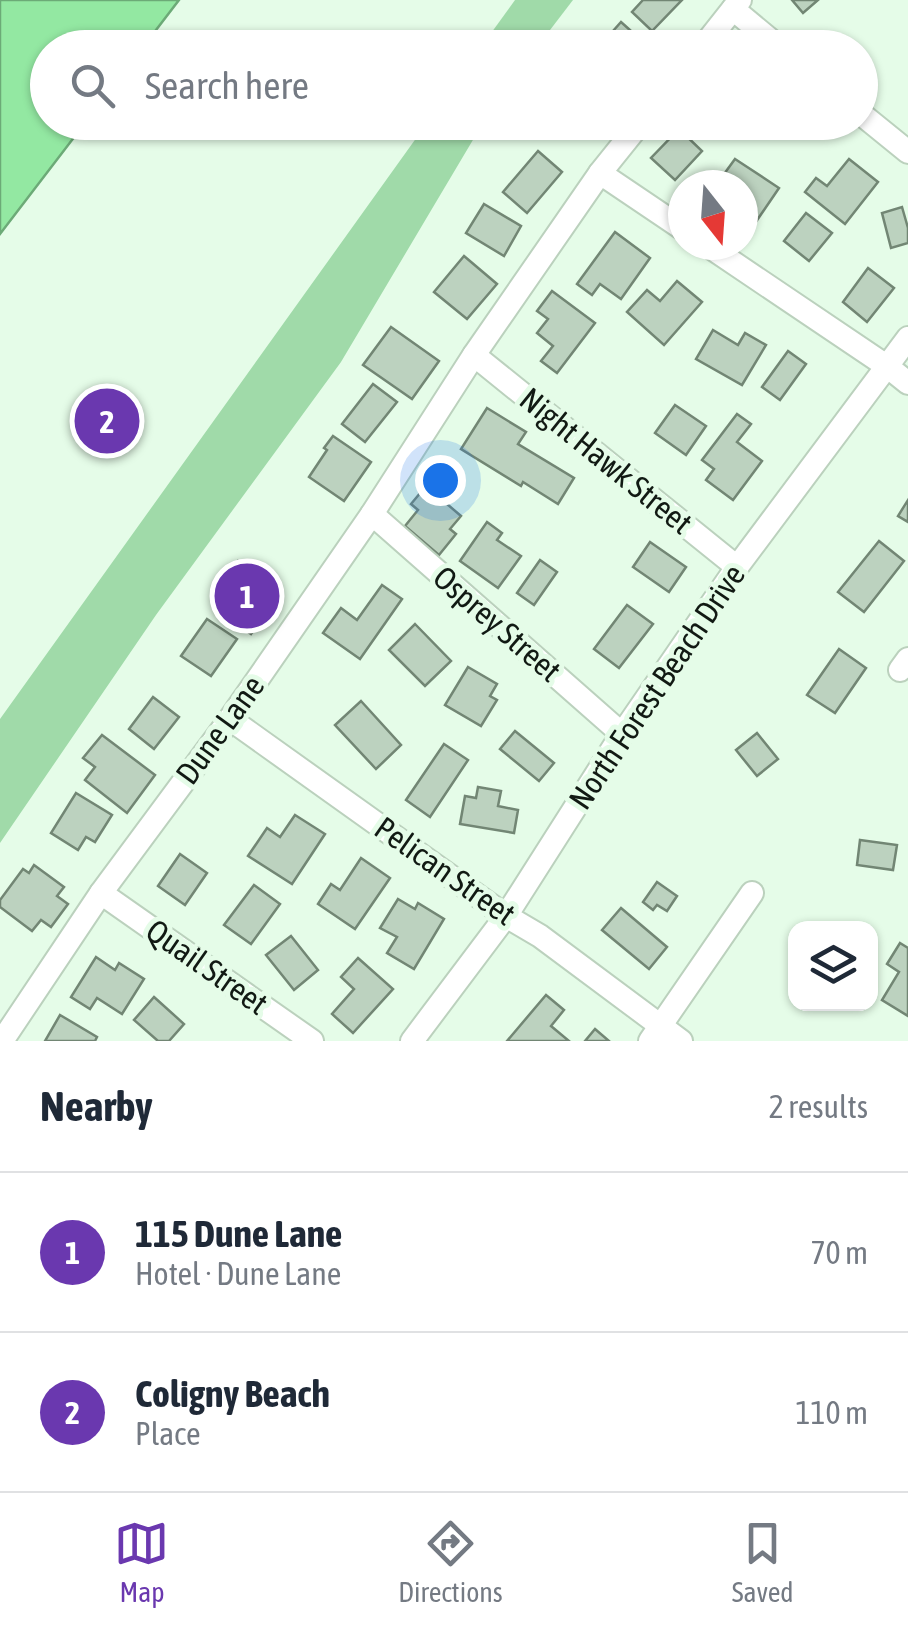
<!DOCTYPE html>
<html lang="en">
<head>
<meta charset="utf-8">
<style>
	:root { --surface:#fff; --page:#f6f6f7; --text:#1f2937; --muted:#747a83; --line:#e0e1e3; --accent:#6a38af }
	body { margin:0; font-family:"Asap Condensed",sans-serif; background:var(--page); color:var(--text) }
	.controls { position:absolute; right:30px; bottom:30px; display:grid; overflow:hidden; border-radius:20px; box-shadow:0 2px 8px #0004 }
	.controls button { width:90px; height:90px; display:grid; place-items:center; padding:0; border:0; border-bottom:2px solid var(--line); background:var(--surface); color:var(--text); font:50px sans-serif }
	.compass { position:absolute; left:668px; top:170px; width:90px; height:90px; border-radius:50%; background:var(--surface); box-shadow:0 2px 8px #0004; rotate:163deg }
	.you { position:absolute; left:440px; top:480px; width:35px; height:35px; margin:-25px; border:8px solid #fff; border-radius:50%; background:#1a73e8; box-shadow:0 0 0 15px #1a73e833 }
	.badge { display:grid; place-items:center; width:65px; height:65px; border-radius:50%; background:var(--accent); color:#fff; font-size:32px; font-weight:700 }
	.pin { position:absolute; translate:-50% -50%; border:5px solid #fff; box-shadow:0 2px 10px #0006 }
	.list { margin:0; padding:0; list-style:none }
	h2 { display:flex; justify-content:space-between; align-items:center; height:130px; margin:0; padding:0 40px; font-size:42px }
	h2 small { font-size:32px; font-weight:400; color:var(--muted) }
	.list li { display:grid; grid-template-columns:65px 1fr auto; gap:30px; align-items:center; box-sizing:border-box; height:160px; padding:0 40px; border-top:2px solid var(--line) }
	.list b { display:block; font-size:38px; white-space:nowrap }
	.list p { margin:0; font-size:32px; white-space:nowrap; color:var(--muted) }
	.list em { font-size:32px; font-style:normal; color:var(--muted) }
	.icon { flex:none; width:55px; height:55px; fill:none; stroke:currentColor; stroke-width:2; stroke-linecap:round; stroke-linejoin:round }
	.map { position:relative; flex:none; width:908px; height:1041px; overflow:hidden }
	.search { position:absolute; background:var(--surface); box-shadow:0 2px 8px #0004; left:30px; right:30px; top:30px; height:110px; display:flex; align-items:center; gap:25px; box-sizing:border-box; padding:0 35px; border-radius:55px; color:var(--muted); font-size:38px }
	.sheet { height:450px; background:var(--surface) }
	nav { display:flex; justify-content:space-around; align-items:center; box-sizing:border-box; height:140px; border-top:2px solid var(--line); background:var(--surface); font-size:28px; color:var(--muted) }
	nav a { display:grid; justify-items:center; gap:5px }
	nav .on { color:var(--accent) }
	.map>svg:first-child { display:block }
	.green { fill:#a0daa9 }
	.water { fill:#93e8a2; stroke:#6caa77; stroke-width:2.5 }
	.building { fill:#bcd2bf; stroke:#728674; stroke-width:2.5 }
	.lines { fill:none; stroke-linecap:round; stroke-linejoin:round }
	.street-casing { stroke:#bbd1bd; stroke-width:26 }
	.street { stroke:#fff; stroke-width:22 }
	.labels { text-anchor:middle; stroke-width:10; stroke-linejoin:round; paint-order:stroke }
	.street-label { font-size:32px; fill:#111913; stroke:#e5fce8 }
</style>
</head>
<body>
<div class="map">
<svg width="908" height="1041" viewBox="0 0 908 1041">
	<rect width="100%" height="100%" fill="#e5fce8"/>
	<g class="green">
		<polygon points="515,0 573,0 537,47 481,47"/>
		<polygon points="427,123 483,123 341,362 156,615 0,843 0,719"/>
	</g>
	<polygon class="water" points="0,0 179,0 143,47 48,48 48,122 85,123 0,234"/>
	<g class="building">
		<polygon points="643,0 682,0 652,31 632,12"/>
		<polygon points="792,0 818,0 803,13"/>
		<polygon points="621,22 650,48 598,48"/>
		<polygon points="563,122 593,122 579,137"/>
		<polygon points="679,129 702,151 675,180 651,158"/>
		<polygon points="538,151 562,172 527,213 503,192"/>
		<polygon points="735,159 779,188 749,232 743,228 743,185 725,185 719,181"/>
		<polygon points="849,159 878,182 845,224 805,192 816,178 827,186"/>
		<polygon points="484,204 521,226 504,256 466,233"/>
		<polygon points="902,207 908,228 908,243 891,248 882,213"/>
		<polygon points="806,213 832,233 809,261 784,241"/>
		<polygon points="615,232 650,258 621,299 600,284 592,295 577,284"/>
		<polygon points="464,256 497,284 467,319 434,292"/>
		<polygon points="868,268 894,288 867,322 843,302"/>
		<polygon points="677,281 702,302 664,345 627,312 647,290 660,301"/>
		<polygon points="552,291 595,323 557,373 541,361 553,346 537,333 548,319 537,311"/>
		<polygon points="391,327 439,361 412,399 363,365"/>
		<polygon points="713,330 738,345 745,333 766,345 742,385 696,359"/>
		<polygon points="788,351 806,364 780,400 762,387"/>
		<polygon points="373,384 397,402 365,442 342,424"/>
		<polygon points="675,405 706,426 686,455 655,433"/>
		<polygon points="487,408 526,432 518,444 574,478 558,504 523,482 521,486 461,449"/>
		<polygon points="737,414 751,424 737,442 762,461 733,500 706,480 714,469 702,460"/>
		<polygon points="333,436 371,462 344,501 309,477 327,450 324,448"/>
		<polygon points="426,486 461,516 450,529 456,534 439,555 405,526 418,510 411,504"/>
		<polygon points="908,500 908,522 898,516"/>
		<polygon points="487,522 502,533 497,540 521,556 498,588 460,561"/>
		<polygon points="879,541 904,561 864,612 838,592"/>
		<polygon points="650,542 686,567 669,592 633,567"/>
		<polygon points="540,560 557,572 534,605 517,593"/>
		<polygon points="238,561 268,581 262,590 275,599 251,634 216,610 230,590 222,585"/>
		<polygon points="382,585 402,599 360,659 323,633 341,608 357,620"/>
		<polygon points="627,605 653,624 619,668 594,649"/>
		<polygon points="207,619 237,639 211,676 181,656"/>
		<polygon points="415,624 451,661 425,686 389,650"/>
		<polygon points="839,649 866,668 835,713 807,695"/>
		<polygon points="468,667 497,684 490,696 497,700 481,726 445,705"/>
		<polygon points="153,697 179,717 154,749 129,729"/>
		<polygon points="361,701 401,745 376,769 335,725"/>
		<polygon points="515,731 554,763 539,781 500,749"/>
		<polygon points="757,733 778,759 757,776 736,750"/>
		<polygon points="102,735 155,775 127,813 85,780 95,767 83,758"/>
		<polygon points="444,744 468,760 430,817 406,800"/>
		<polygon points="478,787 501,791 498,806 518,810 514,833 460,824 465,796 476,798"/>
		<polygon points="76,793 112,815 95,842 86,837 78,850 51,833"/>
		<polygon points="295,815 325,834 292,884 248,856 267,828 280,837"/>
		<polygon points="860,840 897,845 893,870 857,865"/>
		<polygon points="180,854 207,873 185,905 158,886"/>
		<polygon points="361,858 390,878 355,929 318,904 331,884 340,890"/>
		<polygon points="34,865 64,887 57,896 68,904 51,927 41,920 32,931 0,907 0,900 23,869 29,873"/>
		<polygon points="657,882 677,896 667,911 657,905 653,910 643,902"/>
		<polygon points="254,885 280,904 251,944 224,925"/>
		<polygon points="398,899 415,909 418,903 444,919 414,969 387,953 397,937 380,928"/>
		<polygon points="621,908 667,947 649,969 602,930"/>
		<polygon points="291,936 318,970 294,990 266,955"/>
		<polygon points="900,943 908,948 908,1016 882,1000 899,972 887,964"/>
		<polygon points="96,957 115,970 119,963 144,979 122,1014 97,998 90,1009 71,997"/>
		<polygon points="358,958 393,989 353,1033 332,1014 354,989 341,977"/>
		<polygon points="546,995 564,1010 551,1026 569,1041 507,1041"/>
		<polygon points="154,997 184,1024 169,1041 158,1041 134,1020"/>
		<polygon points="60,1015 97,1037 95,1041 45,1041"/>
		<polygon points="595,1029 609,1041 585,1041"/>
	</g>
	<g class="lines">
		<g class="street-casing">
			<g id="street">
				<polyline points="733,9 780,48"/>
				<polyline points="702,48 740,0"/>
				<polyline points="860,113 908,152"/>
				<polyline points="600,173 683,229"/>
				<polyline points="707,245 888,367 908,383"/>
				<polyline points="474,355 737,567"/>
				<polyline points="372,514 622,734"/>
				<polyline points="900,670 908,659"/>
				<polyline points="230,719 506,916 540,936 681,1041"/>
				<polyline points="101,893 312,1041"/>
				<polyline points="2,1041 101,893 230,719 372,514 474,355 600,173 641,122"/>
				<polyline points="412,1041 506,916 622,734 737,567 908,338"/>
				<polyline points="650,1041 752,893"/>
			</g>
		</g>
		<use href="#street" class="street"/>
	</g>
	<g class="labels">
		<g class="street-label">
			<text transform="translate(606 461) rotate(39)" y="11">Night Hawk Street</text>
			<text transform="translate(497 624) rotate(41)" y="11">Osprey Street</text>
			<text transform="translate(657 687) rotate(-56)" y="11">North Forest Beach Drive</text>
			<text transform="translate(220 730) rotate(-54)" y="11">Dune Lane</text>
			<text transform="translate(445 871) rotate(35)" y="11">Pelican Street</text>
			<text transform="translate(207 967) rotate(35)" y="11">Quail Street</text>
		</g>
	</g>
</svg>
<div class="controls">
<button><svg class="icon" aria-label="layers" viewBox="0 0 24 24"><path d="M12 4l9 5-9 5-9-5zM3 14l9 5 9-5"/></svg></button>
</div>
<svg class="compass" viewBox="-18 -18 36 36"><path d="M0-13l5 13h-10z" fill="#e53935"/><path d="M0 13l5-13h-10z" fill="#747a83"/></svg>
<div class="you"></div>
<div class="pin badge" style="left:247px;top:596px">1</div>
<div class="pin badge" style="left:107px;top:421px">2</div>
<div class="search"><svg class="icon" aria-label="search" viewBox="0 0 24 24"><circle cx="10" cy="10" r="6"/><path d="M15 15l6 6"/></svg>Search here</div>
</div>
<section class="sheet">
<h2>Nearby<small>2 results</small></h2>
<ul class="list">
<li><span class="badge">1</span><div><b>115 Dune Lane</b><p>Hotel · Dune Lane</p></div><em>70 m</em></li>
<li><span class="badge">2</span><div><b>Coligny Beach</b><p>Place</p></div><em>110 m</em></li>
</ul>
</section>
<nav>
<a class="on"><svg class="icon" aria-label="map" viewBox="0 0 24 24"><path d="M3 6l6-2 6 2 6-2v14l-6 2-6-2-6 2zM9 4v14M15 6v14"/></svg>Map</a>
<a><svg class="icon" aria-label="directions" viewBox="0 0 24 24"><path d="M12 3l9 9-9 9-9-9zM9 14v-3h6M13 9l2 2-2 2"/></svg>Directions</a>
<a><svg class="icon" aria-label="saved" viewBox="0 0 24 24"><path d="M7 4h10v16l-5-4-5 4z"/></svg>Saved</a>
</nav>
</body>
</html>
